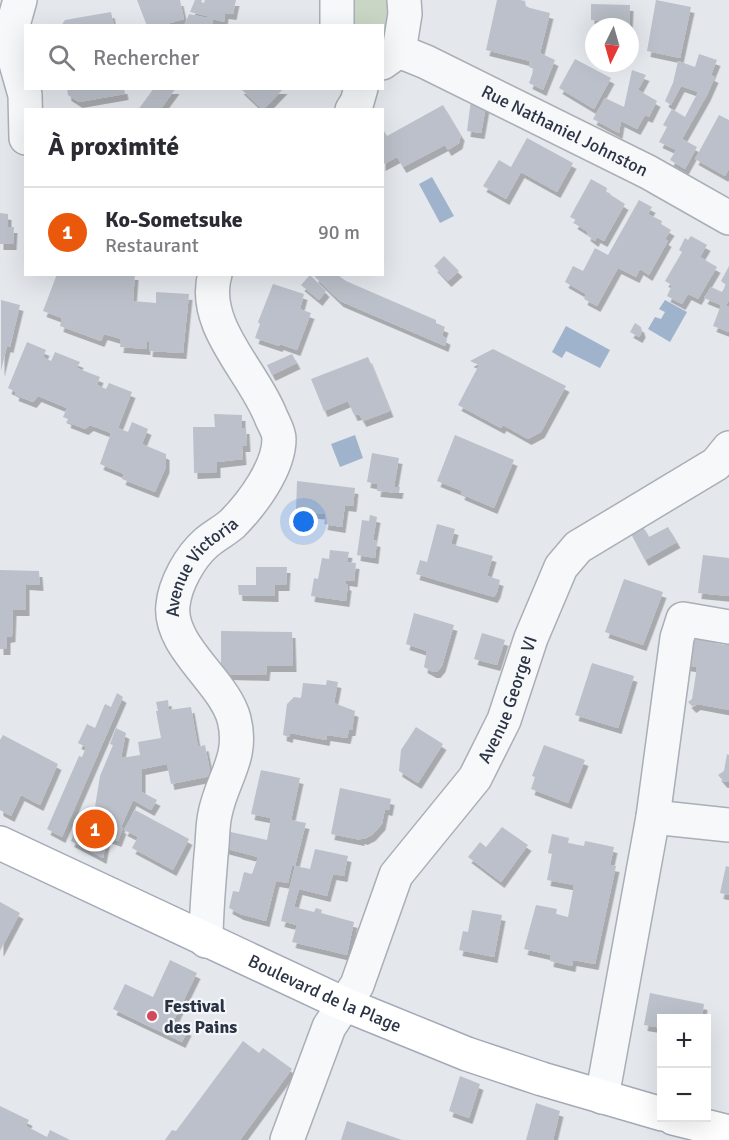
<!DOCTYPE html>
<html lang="fr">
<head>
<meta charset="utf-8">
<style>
	:root { --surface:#fff; --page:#f2f2f3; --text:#2b2b33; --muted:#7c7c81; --line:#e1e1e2; --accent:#ea580c }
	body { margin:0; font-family:Signika,sans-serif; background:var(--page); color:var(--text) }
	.controls { position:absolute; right:18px; bottom:18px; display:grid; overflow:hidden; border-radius:0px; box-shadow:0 6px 24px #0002 }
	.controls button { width:54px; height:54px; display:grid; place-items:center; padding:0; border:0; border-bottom:2px solid var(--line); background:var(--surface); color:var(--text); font:30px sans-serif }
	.compass { position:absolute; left:585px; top:18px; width:54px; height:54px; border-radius:50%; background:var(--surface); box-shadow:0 6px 24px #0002; rotate:185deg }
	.you { position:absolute; left:304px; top:522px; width:21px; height:21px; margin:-15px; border:4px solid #fff; border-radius:50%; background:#1a73e8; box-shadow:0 0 0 9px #1a73e833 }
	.badge { display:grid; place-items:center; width:39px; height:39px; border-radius:50%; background:var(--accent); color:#fff; font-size:20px; font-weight:700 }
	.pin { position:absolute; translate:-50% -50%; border:3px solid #fff; box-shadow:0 2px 6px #0006 }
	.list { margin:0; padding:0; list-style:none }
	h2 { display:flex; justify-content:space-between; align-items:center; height:78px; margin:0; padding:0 24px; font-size:26px }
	h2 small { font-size:20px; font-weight:400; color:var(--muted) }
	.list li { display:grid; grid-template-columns:39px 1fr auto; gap:18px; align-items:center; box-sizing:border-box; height:90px; padding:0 24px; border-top:2px solid var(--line) }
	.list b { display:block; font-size:22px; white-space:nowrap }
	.list p { margin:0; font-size:20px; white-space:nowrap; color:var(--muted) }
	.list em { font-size:20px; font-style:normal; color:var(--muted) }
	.icon { flex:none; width:33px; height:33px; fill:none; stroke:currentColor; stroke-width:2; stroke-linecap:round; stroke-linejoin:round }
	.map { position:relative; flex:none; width:729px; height:1140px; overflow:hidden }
	.search { position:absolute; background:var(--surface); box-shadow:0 6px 24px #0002; left:24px; top:24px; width:360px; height:66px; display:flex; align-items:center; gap:15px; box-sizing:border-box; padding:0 21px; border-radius:0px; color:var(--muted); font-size:22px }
	.panel { position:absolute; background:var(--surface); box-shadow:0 6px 24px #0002; left:24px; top:108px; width:360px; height:168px; border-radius:0px }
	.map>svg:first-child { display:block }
	.green { fill:#c9d6c5 }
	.water { fill:#9fb4cc }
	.building { fill:#bbc0ca; filter:url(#shadow) }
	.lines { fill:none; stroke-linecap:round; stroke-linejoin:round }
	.minor-casing { stroke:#a9aeb7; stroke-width:36 }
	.major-casing { stroke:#a3abb8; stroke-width:36 }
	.minor { stroke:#f7f8fa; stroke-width:33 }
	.major { stroke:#fff; stroke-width:33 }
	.poi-dot { fill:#d1495b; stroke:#f4f6f9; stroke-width:2 }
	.labels { text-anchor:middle; stroke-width:4.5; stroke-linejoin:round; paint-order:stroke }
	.street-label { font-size:18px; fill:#2b3445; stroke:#f4f6f9 }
	.poi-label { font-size:18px; font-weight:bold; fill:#2b3445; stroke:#f4f6f9; text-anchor:start }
</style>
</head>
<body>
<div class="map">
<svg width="729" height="1140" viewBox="0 0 729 1140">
	<defs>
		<filter id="shadow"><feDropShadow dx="3.5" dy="6" stdDeviation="0" flood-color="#0004"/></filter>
	</defs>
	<rect width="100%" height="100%" fill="#e4e7ec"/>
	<polygon class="green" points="350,0 389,0 389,24 384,34 383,34 382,26 356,25 350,16"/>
	<g class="water">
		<polygon points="432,177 454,216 440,223 419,184"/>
		<polygon points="665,300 687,312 670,342 648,329 655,317 661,319 665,312 659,309"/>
		<polygon points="566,326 610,350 600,368 566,351 562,358 552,352"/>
		<polygon points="355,435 363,458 340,467 331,444"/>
	</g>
	<g class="building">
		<polygon points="137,0 180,0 184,19 159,26 147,26"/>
		<polygon points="195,0 202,0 201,2 204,3 205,0 236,0 233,14 225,13 224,22 213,19 212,26 184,26 189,14 207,18 207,16 190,12"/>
		<polygon points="497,0 520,0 525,1 526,7 550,13 540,53 555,60 543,90 529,83 534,69 529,67 530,61 486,50"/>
		<polygon points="656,0 691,7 680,58 647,51"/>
		<polygon points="591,4 630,5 629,27 605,27 606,21 591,20"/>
		<polygon points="111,12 114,26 61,26 65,20"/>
		<polygon points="699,54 717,60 711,75 715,77 707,95 682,139 697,147 685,169 670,160 676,150 659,142 667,127 663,125 672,109 685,117 698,92 681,86 671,105 665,101 673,83 678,61 695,67"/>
		<polygon points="575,59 611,78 594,109 559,88"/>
		<polygon points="632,70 646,75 638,90 657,101 649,117 645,115 637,129 621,121 619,133 593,119 605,98 624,107"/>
		<polygon points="67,88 124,88 125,94 79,102 68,95"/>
		<polygon points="154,88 176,88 160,110 138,110"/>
		<polygon points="240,88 284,88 263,110"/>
		<polygon points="471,100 486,106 481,133 467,131"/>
		<polygon points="443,105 461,135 459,143 448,150 445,145 403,167 397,157 382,165 382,128 387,136"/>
		<polygon points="719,115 729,120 729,169 725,176 695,159"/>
		<polygon points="527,138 573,163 557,192 521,172 506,199 483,186 499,160 511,167"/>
		<polygon points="591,179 607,188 606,192 625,204 604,241 597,237 595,241 587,235 588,232 574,223 576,220 570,217"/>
		<polygon points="639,200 652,207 648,214 662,221 661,224 671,230 665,239 668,241 649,275 640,269 636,277 618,268 597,306 584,299 586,294 565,282 573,266 583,271 595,248 608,255"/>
		<polygon points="0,213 8,214 8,227 14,227 13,244 0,244"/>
		<polygon points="691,236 707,245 700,257 717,267 698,299 688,294 682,304 667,296 672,285 665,281 682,252 679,250 685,238 688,240"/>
		<polygon points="444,256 459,271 448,281 434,266"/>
		<polygon points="729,266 729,300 726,306 729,307 729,332 713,326 721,305 704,298 711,287 722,292 726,285 721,281"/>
		<polygon points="57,274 135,274 133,301 156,303 156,292 189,294 183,353 149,351 150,342 147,341 147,349 120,347 121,339 104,334 101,341 60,326 62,318 43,311"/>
		<polygon points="316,274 341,274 339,276 346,281 436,320 436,323 445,327 442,336 447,339 445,346 340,301 315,277"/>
		<polygon points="310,275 326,291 319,300 301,285"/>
		<polygon points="273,284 304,294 300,309 311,313 297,350 280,344 279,346 255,338 260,324 258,322"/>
		<polygon points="1,300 20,305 10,347 7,346 1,371"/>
		<polygon points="635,323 641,327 642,332 639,337 630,332"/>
		<polygon points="27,342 46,350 43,357 51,361 55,352 80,362 77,368 100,377 97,385 106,389 109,383 132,392 118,428 128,432 132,422 148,429 142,444 166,454 166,467 155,492 122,479 124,474 100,464 111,433 90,425 85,429 67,422 68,419 63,417 67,408 38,396 33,402 15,395 16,392 8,388"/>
		<polygon points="493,349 566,386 541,432 528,439 503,425 501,428 458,405 479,365 470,361"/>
		<polygon points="292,354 297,363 272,375 267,365"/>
		<polygon points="368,357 390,411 363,421 359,414 354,415 348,401 324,411 311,379"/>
		<polygon points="214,414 242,415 242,428 246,428 247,446 242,446 243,459 217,462 217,472 194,473 193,427 215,427"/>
		<polygon points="455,435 514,460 494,508 461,494 462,491 437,481"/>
		<polygon points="372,453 399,458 394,487 400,487 399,493 377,491 378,484 367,482"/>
		<polygon points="297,481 355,488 353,506 345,505 342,527 324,524 326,514 296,511"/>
		<polygon points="370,515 377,517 373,540 377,541 375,558 357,555 362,520 369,521"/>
		<polygon points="437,524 455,529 451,544 493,556 487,576 500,580 497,592 494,597 416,574 420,560 427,562"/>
		<polygon points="642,525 649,537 668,527 677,542 645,560 630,532"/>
		<polygon points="330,550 349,552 347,562 356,563 354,581 346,580 346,584 348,585 346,601 311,596 314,578 318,579 322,558 329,559"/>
		<polygon points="703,555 729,558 729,596 698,593"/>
		<polygon points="256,567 287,567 286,585 275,585 275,596 239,595 238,585 256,585"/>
		<polygon points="0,570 39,571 40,585 26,584 26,610 13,610 12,636 7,637 7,649 0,649"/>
		<polygon points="624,579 663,592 643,645 605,632"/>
		<polygon points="414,613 454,625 442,666 437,672 433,672 424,667 427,651 406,644"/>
		<polygon points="221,631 292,632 293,666 267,666 266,675 227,674 221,667"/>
		<polygon points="692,632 712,636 711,642 725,645 726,638 729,639 729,710 697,704 693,707 688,702 692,699 697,667 686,665"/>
		<polygon points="482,633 505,640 497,665 474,659"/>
		<polygon points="592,663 634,676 618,728 575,715"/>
		<polygon points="327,680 338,682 334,703 355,711 352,730 349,730 347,738 327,735 326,740 290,733 289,737 283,735 287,704 294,697 301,698 303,683 326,685"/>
		<polygon points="117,693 123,697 62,837 47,829 79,756 82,757 86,747 78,743 87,724 95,728 105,704 111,707"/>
		<polygon points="168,700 169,710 191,707 198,747 205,745 211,776 171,784 167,764 142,769 142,792 157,800 151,810 133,800 121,827 123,828 118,841 107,837 103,858 71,841 84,809 94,813 100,776 113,745 110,744 116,728 126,733 121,758 140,755 138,742 161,738 156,711 158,711 156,702"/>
		<polygon points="416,727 443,744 418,783 399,771 401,750"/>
		<polygon points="3,735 58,764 40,805 21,795 11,816 0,810 0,740"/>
		<polygon points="544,745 585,760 568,803 531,789 535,777 532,776"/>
		<polygon points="727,754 729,755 729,781 724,782 718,775 724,771"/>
		<polygon points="261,770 300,778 291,820 306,823 295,866 292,866 288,883 276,881 266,921 240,914 229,908 233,891 239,892 244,872 252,874 258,857 224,848 226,831 267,840 271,818 251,814"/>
		<polygon points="340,788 391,799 389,810 385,809 382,824 372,835 364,839 361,838 361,840 331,834"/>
		<polygon points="135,810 189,839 173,870 132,848 138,837 124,830"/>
		<polygon points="502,827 528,845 501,882 468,857 480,842 486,847"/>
		<polygon points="552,834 569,838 568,843 584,846 585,841 614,847 610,865 616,866 595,964 573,960 572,966 550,961 551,955 524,949 536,905 557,909 556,914 568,917 574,885 547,880 552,854 548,853"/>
		<polygon points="315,849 348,856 344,876 333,874 327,896 299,889 294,907 314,912 316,908 322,910 321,913 354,922 347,955 292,942 297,925 281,921 295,866 310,869"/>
		<polygon points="726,866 729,867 729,895 720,893"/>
		<polygon points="0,902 20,913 0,951"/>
		<polygon points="472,910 502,915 494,957 459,950 463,931 468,932"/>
		<polygon points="170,960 197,973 173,1022 188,1030 182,1042 113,1009 125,984 153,997"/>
		<polygon points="650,993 704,1004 702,1018 662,1018 662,1028 644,1025"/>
		<polygon points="243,1041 259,1053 263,1048 292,1069 240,1140 165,1140 172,1130 176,1131"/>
		<polygon points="460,1076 480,1084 469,1118 449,1111"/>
		<polygon points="536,1103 560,1111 553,1140 526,1140"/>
		<polygon points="0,1106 29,1120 26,1126 47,1137 50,1130 70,1140 0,1140"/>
		<polygon points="347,1121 402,1140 341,1140"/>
	</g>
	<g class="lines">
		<g class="minor-casing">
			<g id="minor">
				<polyline points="20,0 9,39 25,95 26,138"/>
				<polyline points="337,26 337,0"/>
				<path id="s1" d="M399 51 426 62 648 172 729 218"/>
				<polyline points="382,63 399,51 405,14 404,0"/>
				<polyline points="352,110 357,102 361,88"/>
				<polyline points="653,817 729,825"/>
				<path id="s2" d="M206 941C206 912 209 883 211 855 213 841 212 827 215 814 222 778 244 758 234 719 224 681 168 646 173 605 175 584 190 557 206 543 214 536 224 531 232 524 252 504 279 468 279 439 279 432 274 424 271 417 254 372 200 325 215 274"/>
				<polyline points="602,1097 653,817 677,638 683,619 729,627"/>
				<path id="s3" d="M287 1140 329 1027 357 985 396 875 475 778 504 720 531 638 561 567 578 547 716 464 729 448"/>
			</g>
		</g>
		<g class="major-casing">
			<g id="major">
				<path id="s4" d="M0 843 344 1004 467 1054 542 1079 662 1114"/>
				<polyline points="673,1118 729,1132"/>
			</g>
		</g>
		<use href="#minor" class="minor"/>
		<use href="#major" class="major"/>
	</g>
	<circle class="poi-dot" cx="152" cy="1016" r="6"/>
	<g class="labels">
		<g class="street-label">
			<text dy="6" stroke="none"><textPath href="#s1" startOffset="184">Rue Nathaniel Johnston</textPath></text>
			<text dy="6" stroke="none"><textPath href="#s2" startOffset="406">Avenue Victoria</textPath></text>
			<text dy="6" stroke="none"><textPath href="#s3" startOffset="498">Avenue George VI</textPath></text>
			<text dy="6" stroke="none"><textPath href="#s4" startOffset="358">Boulevard de la Plage</textPath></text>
		</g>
		<g class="poi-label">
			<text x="164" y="1012">Festival<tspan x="164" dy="21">des Pains</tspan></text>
		</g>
	</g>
</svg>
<div class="controls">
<button>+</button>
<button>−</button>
</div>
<svg class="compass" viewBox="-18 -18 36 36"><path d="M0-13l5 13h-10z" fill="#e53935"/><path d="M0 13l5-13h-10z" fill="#7c7c81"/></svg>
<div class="you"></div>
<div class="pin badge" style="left:95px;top:829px">1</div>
<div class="search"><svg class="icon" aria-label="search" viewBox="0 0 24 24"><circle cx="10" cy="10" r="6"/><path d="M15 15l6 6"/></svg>Rechercher</div>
<section class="panel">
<h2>À proximité<small></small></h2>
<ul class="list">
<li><span class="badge">1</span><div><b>Ko-Sometsuke</b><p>Restaurant</p></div><em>90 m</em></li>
</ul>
</section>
</div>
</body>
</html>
